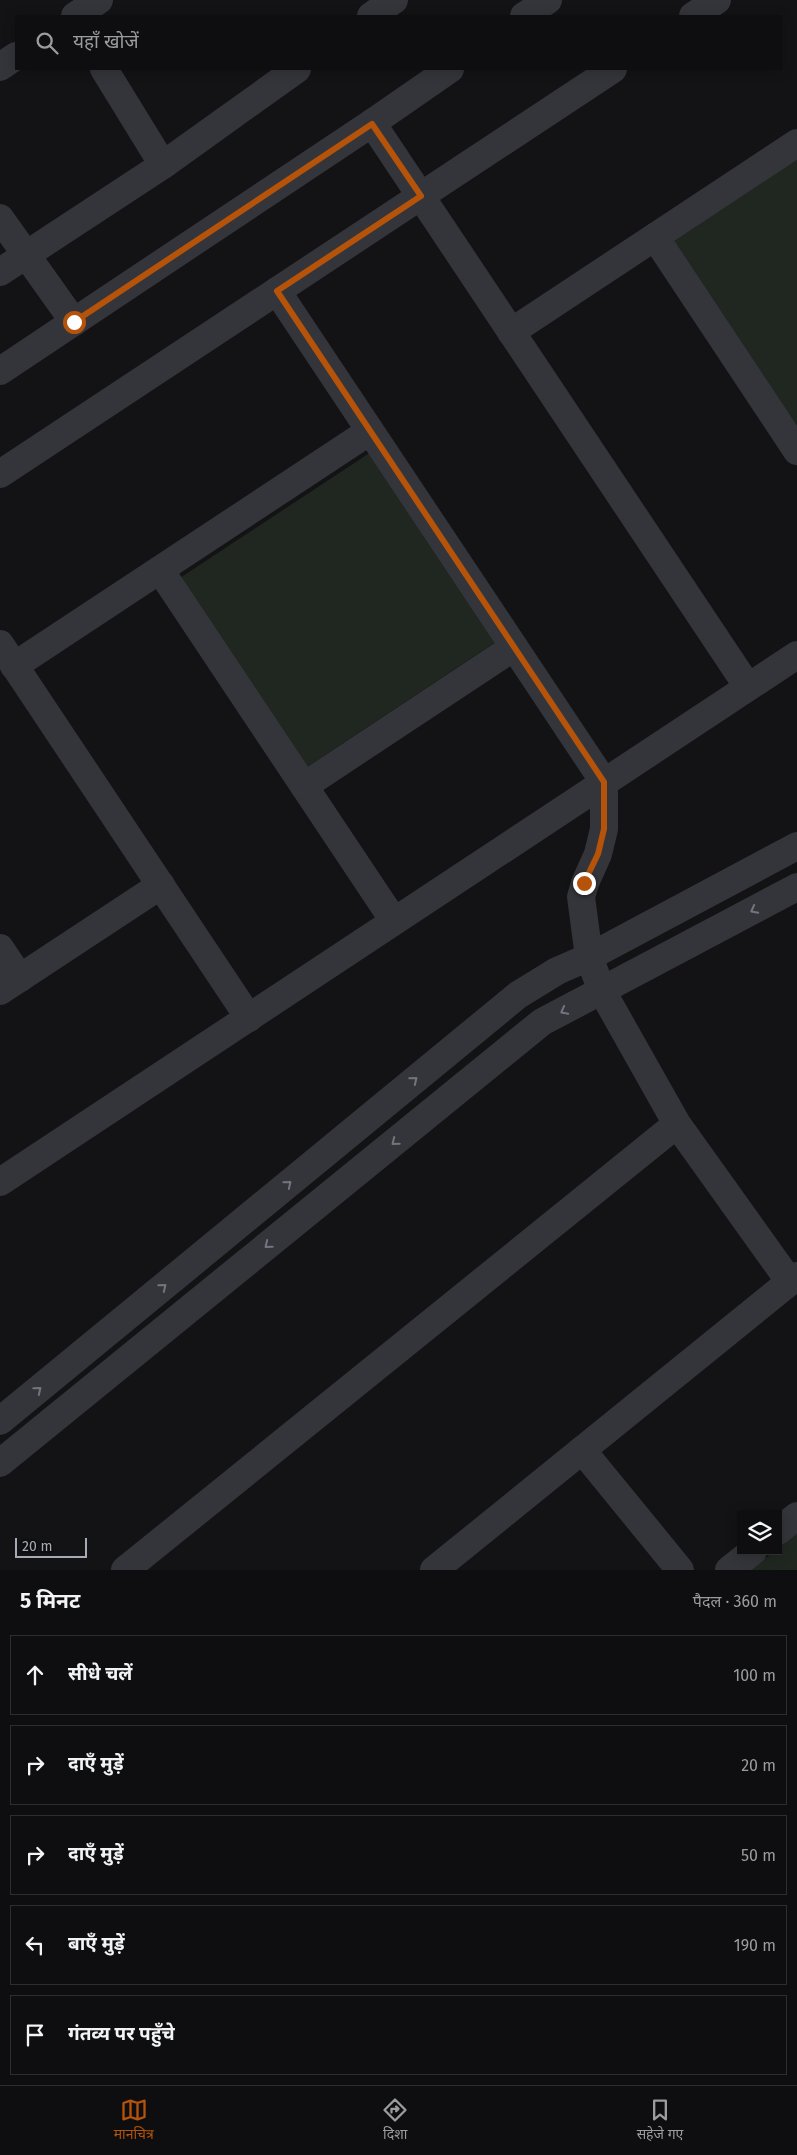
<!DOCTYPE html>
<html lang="hi">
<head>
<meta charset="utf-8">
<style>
	:root { --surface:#0e0e10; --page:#171719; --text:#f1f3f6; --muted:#9b9c9f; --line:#2e2e30; --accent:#b45309 }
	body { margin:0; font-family:"Fira Sans","Noto Sans Devanagari",sans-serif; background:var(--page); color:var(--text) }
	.controls { position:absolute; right:15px; bottom:15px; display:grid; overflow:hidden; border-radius:0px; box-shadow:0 2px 12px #0003 }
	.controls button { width:45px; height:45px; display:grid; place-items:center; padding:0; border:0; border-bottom:1px solid var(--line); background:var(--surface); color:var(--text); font:25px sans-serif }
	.scale { position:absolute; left:15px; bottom:12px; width:72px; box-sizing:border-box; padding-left:5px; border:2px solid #a5aab5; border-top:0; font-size:14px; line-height:18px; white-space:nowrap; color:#a5aab5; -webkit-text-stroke:4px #0e0e10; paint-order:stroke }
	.stop { position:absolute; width:15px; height:15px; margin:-11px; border:4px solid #b45309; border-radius:50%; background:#fff }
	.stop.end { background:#b45309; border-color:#fff; box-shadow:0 1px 5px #0008 }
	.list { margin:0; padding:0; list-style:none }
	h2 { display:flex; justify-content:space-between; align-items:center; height:65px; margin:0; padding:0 20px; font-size:21px }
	h2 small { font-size:16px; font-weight:400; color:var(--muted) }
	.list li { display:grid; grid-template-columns:32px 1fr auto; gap:15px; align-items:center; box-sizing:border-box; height:80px; margin:0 10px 10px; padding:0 10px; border:1px solid var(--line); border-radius:0px }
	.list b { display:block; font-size:19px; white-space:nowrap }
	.list em { font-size:16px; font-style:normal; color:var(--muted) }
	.icon { flex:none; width:28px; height:28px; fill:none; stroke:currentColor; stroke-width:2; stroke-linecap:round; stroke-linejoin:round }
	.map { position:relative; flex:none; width:797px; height:1570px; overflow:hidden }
	.search { position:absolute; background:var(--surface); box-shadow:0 2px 12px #0003; left:15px; right:15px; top:15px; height:55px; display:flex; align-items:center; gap:12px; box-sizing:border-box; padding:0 18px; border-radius:0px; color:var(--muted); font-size:19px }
	.sheet { height:515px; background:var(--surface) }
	nav { display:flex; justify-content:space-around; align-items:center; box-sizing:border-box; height:70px; border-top:1px solid var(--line); background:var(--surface); font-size:14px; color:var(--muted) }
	nav a { display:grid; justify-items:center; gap:2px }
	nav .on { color:var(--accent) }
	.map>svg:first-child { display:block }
	.green { fill:#202721 }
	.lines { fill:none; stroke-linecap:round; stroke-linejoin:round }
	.minor { stroke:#34353a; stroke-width:28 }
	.oneway { stroke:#72757e }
	.route { stroke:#b45309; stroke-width:6 }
</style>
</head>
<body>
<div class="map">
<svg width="797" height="1570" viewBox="0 0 797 1570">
	<rect width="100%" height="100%" fill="#131315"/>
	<g class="green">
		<polygon points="797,158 797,432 670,242"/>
		<polygon points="371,452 497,641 307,767 180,578"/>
		<polygon points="797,1533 797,1570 751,1570 774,1551 778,1551 778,1548"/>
	</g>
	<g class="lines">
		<g class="minor">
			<polyline points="75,16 99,0"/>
			<polyline points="371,16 394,0"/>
			<polyline points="524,16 548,0"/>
			<polyline points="693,16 717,0"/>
			<polyline points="0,67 16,56"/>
			<polyline points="104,69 163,165"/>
			<polyline points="372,123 748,687"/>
			<polyline points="0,218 74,322"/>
			<polyline points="655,237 797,451"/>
			<polyline points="0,272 163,165 297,69"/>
			<polyline points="277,291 604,782 604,829 598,854 585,883 581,897 589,957 602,991 677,1124 790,1282"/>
			<polyline points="511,332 797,143"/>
			<polyline points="0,371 372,123 450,69"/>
			<polyline points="0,474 613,69"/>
			<polyline points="160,570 394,921"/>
			<polyline points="0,644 249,1018"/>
			<polyline points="14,666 370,431"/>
			<polyline points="304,786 514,647"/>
			<polyline points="0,948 20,978"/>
			<polyline points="0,991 161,885"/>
			<polyline points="0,1182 797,655"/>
			<polyline points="0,1421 518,995 557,971 589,957 797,846"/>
			<polyline points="582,1450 680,1570"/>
			<polyline points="0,1463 542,1022 797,887"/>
			<polyline points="778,1531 797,1516"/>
			<polyline points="125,1570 677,1124"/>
			<polyline points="434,1570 797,1276"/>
			<polyline points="729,1570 753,1551"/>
		</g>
	</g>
	<defs><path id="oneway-chevron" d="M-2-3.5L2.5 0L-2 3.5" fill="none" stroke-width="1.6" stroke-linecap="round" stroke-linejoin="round" transform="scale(1.25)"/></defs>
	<g class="oneway">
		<use href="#oneway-chevron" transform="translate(754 910) rotate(152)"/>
		<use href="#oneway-chevron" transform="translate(564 1011) rotate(152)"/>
		<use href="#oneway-chevron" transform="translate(414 1080) rotate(-39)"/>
		<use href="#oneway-chevron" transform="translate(395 1142) rotate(141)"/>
		<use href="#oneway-chevron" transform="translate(288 1184) rotate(-39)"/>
		<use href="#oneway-chevron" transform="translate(268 1245) rotate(141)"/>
		<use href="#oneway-chevron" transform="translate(163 1287) rotate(-39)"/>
		<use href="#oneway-chevron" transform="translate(38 1390) rotate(-39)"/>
	</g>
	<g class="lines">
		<polyline class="route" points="74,322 372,124 421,196 277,291 604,782 604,829 598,854 584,883"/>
	</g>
</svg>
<div class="controls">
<button><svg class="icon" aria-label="layers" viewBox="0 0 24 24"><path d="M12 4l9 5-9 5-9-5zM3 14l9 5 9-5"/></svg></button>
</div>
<div class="scale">20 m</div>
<div class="stop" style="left:74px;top:322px"></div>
<div class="stop end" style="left:584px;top:883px"></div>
<div class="search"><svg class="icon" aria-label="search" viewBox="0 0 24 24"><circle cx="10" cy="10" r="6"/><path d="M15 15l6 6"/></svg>यहाँ खोजें</div>
</div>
<section class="sheet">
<h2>5 मिनट<small>पैदल · 360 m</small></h2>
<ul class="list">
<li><svg class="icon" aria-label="ahead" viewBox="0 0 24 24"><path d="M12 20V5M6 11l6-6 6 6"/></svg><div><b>सीधे चलें</b></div><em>100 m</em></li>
<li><svg class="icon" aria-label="right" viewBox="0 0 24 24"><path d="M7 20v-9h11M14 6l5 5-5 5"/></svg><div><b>दाएँ मुड़ें</b></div><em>20 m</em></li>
<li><svg class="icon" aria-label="right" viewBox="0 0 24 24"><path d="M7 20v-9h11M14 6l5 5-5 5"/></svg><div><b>दाएँ मुड़ें</b></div><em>50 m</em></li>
<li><svg class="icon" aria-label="left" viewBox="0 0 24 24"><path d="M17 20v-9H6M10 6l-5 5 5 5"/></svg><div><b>बाएँ मुड़ें</b></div><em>190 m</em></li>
<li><svg class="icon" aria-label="arrive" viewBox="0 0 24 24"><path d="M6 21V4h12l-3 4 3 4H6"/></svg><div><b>गंतव्य पर पहुँचे</b></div></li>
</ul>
</section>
<nav>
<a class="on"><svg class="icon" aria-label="map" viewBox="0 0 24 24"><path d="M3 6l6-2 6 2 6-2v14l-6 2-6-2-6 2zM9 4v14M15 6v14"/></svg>मानचित्र</a>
<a><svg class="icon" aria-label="directions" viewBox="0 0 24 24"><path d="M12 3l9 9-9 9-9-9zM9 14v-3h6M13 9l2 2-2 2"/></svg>दिशा</a>
<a><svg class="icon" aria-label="saved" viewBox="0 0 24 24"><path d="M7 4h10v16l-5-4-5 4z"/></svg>सहेजे गए</a>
</nav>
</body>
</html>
